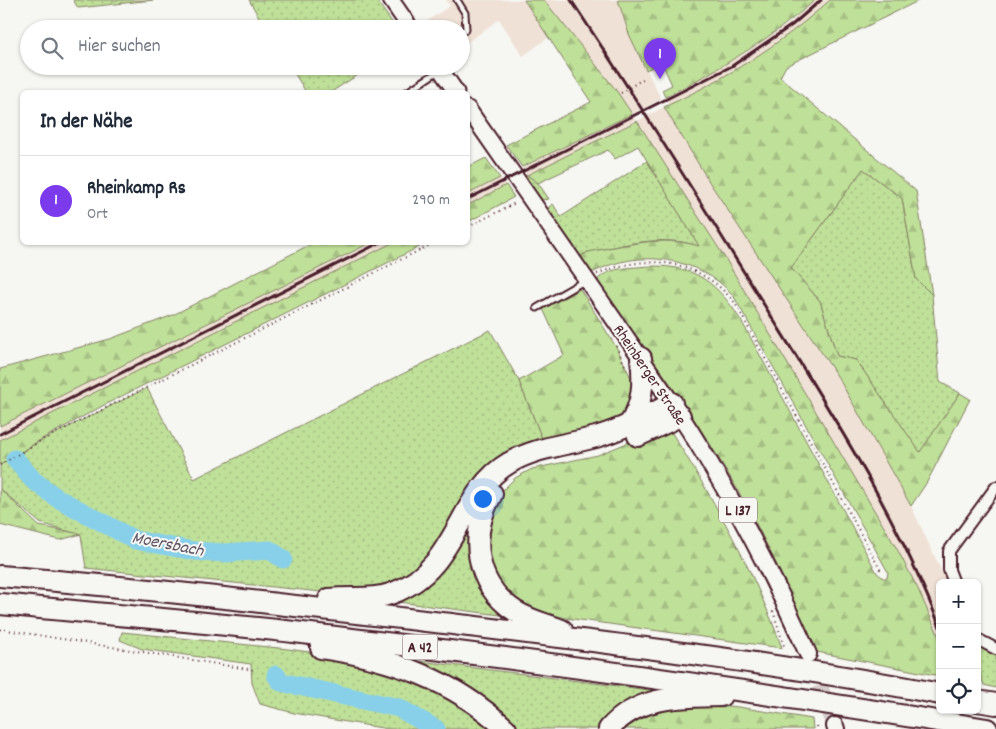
<!DOCTYPE html>
<html lang="de">
<head>
<meta charset="utf-8">
<style>
	:root { --surface:#fff; --page:#f2f2f3; --text:#1f2937; --muted:#747a83; --line:#e0e1e3; --accent:#7c3aed }
	body { margin:0; font-family:Dekko,sans-serif; background:var(--page); color:var(--text) }
	.controls { position:absolute; right:15px; bottom:15px; display:grid; overflow:hidden; border-radius:8px; box-shadow:0 1px 4px #0004 }
	.controls button { width:45px; height:45px; display:grid; place-items:center; padding:0; border:0; border-bottom:1px solid var(--line); background:var(--surface); color:var(--text); font:25px sans-serif }
	.you { position:absolute; left:482px; top:498px; width:18px; height:18px; margin:-12px; border:4px solid #fff; border-radius:50%; background:#1a73e8; box-shadow:0 0 0 8px #1a73e833 }
	.badge { display:grid; place-items:center; width:32px; height:32px; border-radius:50%; background:var(--accent); color:#fff; font-size:16px; font-weight:700 }
	.pin { position:absolute; translate:-50% -41px; filter:drop-shadow(0 1px 2px #0008) }
	.pin::after { content:''; position:absolute; top:26px; width:18px; height:15px; background:inherit; clip-path:polygon(0 0,100% 0,50% 100%) }
	.list { margin:0; padding:0; list-style:none }
	h2 { display:flex; justify-content:space-between; align-items:center; height:65px; margin:0; padding:0 20px; font-size:21px }
	h2 small { font-size:16px; font-weight:400; color:var(--muted) }
	.list li { display:grid; grid-template-columns:32px 1fr auto; gap:15px; align-items:center; box-sizing:border-box; height:90px; padding:0 20px; border-top:1px solid var(--line) }
	.list b { display:block; font-size:19px; white-space:nowrap }
	.list p { margin:0; font-size:16px; white-space:nowrap; color:var(--muted) }
	.list em { font-size:16px; font-style:normal; color:var(--muted) }
	.icon { flex:none; width:28px; height:28px; fill:none; stroke:currentColor; stroke-width:2; stroke-linecap:round; stroke-linejoin:round }
	.map { position:relative; flex:none; width:996px; height:729px; overflow:hidden }
	.search { position:absolute; background:var(--surface); box-shadow:0 1px 4px #0004; left:20px; top:20px; width:450px; height:55px; display:flex; align-items:center; gap:12px; box-sizing:border-box; padding:0 18px; border-radius:28px; color:var(--muted); font-size:19px }
	.panel { position:absolute; background:var(--surface); box-shadow:0 1px 4px #0004; left:20px; top:90px; width:450px; height:155px; border-radius:8px }
	.map>svg:first-child { display:block }
	.built { fill:#efe1d5 }
	.grass { fill:url(#grass-dots); stroke:#848062 }
	.forest { fill:url(#forest-firs); stroke:#848062 }
	.lines { fill:none; stroke-linecap:round; stroke-linejoin:round }
	.river { stroke:#88d0ea; stroke-width:19 }
	.primary-tunnel { stroke:#d4cbca; stroke-width:16; stroke-dasharray:16 8; stroke-linecap:butt }
	.service-casing { stroke:#4a1f2b; stroke-width:9 }
	.minor-casing { stroke:#4a1f2b; stroke-width:14 }
	.secondary-casing { stroke:#4a1f2b; stroke-width:19 }
	.primary-casing { stroke:#4a1f2b; stroke-width:20 }
	.motorway-casing { stroke:#4a1f2b; stroke-width:24 }
	.path { stroke:#4a1f2b; stroke-width:2; stroke-dasharray:1 4; stroke-linecap:butt }
	.service { stroke:#f6f6f2; stroke-width:5 }
	.minor { stroke:#f6f6f2; stroke-width:10 }
	.secondary { stroke:#f6f6f2; stroke-width:15 }
	.primary { stroke:#f6f6f2; stroke-width:16 }
	.motorway { stroke:#f6f6f2; stroke-width:20 }
	.rail { stroke:#4a1f2b; stroke-width:3 }
	.labels { text-anchor:middle; stroke-width:4; stroke-linejoin:round; paint-order:stroke }
	.shield { fill:#f6f6f2; stroke:#7e6067; stroke-width:1 }
	.shield-label { font-size:15px; font-weight:bold; fill:#4a1f2b }
	.street-label { font-size:16px; fill:#4a1f2b; stroke:#f6f6f2 }
	.water-label { font-size:18px; font-style:italic; fill:#5d5464; stroke:#f6f6f2 }
</style>
</head>
<body>
<div class="map">
<svg width="996" height="729" viewBox="0 0 996 729">
	<defs>
		<pattern id="grass-dots" width="8" height="8" patternUnits="userSpaceOnUse" patternTransform="scale(1.25)"><rect width="8" height="8" fill="#bfe099"/><path d="M2 2h.1M6 6h.1" fill="none" stroke="#a6c084" stroke-width="1.8" stroke-linecap="round"/></pattern>
		<pattern id="forest-firs" width="22" height="20" patternUnits="userSpaceOnUse" patternTransform="scale(1.25)"><rect width="22" height="20" fill="#bfe099"/><path d="M5 1l3.5 6h-7zM16 11l3.5 6h-7z" fill="#a6c084"/></pattern>
	</defs>
	<rect width="100%" height="100%" fill="#f6f6f2"/>
	<filter id="ink" filterUnits="userSpaceOnUse"><feTurbulence type="fractalNoise" baseFrequency=".02" numOctaves="2"/><feDisplacementMap in="SourceGraphic" scale="10" xChannelSelector="R" yChannelSelector="G"/><feConvolveMatrix kernelMatrix="1 2 1 2 8 2 1 2 1" color-interpolation-filters="sRGB"/></filter>
	<g filter="url(#ink)">
		<g class="built">
			<polygon points="446,0 524,0 549,37 523,56 499,19 461,47 461,29 428,29 424,23 450,6"/>
			<polygon points="544,0 618,0 629,34 661,99 632,114 636,121 527,175 522,167 632,114 616,90"/>
			<polygon points="815,0 830,0 799,27 762,54 730,74 669,105 665,97 744,54 792,21"/>
			<polygon points="664,107 710,183 839,379 911,506 947,583 940,583 940,640 918,589 897,549 725,258 637,121"/>
			<polygon points="500,178 506,185 468,205 468,194"/>
			<polygon points="370,243 392,243 0,440 0,426"/>
		</g>
		<g class="grass">
			<polygon points="73,0 153,0 78,8"/>
			<polygon points="249,0 376,0 397,29 266,29"/>
			<polygon points="290,66 372,66 331,92 306,92"/>
			<path d="M647 161 700 247C664 233 624 245 588 252L579 257 548 211 549 207 553 204 561 217Z"/>
			<polygon points="863,169 902,198 916,279 932,295 940,382 960,393 920,453 856,360 837,356 820,301 791,268"/>
			<polygon points="527,175 538,183 549,199 541,200 524,177"/>
			<polygon points="490,330 519,381 543,441 503,458 433,554 411,576 375,591 322,592 86,568 81,535 40,523 0,489 0,465 42,440 147,388 194,479"/>
			<polygon points="473,511 516,617 382,600 413,586"/>
			<polygon points="122,632 288,649 357,659 415,677 497,729 388,729 294,713 260,704 252,683 251,664 142,649 120,640"/>
			<polygon points="977,639 996,649 996,688 984,685 977,665"/>
			<polygon points="404,659 665,692 601,729 513,729"/>
		</g>
		<g class="forest">
			<polygon points="524,0 544,0 616,90 632,114 522,167 506,145 591,102"/>
			<path d="M618 0H815C770 40 719 69 665 97L662 90 672 85 662 63 646 70 629 34Z"/>
			<path d="M830 0H920L786 66 780 77 916 191 932 295 916 279 902 198 863 169 791 268 820 301 837 356 856 360 920 452 960 393 970 399 927 482 911 506 839 379 710 183 664 107C725 79 780 45 830 0Z"/>
			<path d="M637 121 725 258 897 549 918 589 937 632 940 640V676L817 652C789 590 761 528 726 470 687 405 643 345 599 285L598 279C608 269 624 268 637 267 695 261 720 283 747 331L877 573 883 578H887L888 572 733 295C699 257 639 248 594 272L590 271 579 257 588 252C626 245 662 235 699 246L638 146 615 159 608 150 538 183 527 175Z"/>
			<polygon points="486,158 500,178 468,194 468,167"/>
			<polygon points="506,185 514,197 468,222 468,205"/>
			<polygon points="315,242 370,243 0,426 0,369 110,339 173,315"/>
			<polygon points="392,243 427,243 106,404 42,439 0,465 0,440"/>
			<polygon points="580,289 618,350 635,387 626,416 610,426 543,441 519,381 564,355 543,309"/>
			<path d="M670 430C714 500 754 570 782 648L566 618 525 607 509 597 486 562 484 545 497 496 515 478 532 469 598 455 656 431Z"/>
			<polygon points="0,489 39,526 81,534 60,540 0,525"/>
			<polygon points="679,701 738,707 812,719 813,729 616,729 649,709"/>
		</g>
		<g class="lines">
			<g class="river">
				<polyline points="15,459 33,480 57,498 135,540 194,551 224,553 270,550 283,559"/>
				<polyline points="276,675 281,682 399,708 436,729"/>
			</g>
			<polyline class="primary-tunnel" points="811,663 835,726"/>
			<g class="service-casing">
				<g id="service">
					<polyline points="457,0 465,13 466,29 461,33"/>
					<polyline points="407,92 440,70"/>
					<polyline points="537,308 584,281"/>
				</g>
			</g>
			<g class="minor-casing">
				<g id="minor">
					<polyline points="954,583 949,570 949,551 996,487"/>
					<polyline points="977,639 996,649"/>
				</g>
			</g>
			<g class="secondary-casing">
				<g id="secondary">
					<polyline points="391,0 411,29"/>
					<polyline points="438,66 456,92"/>
					<polyline points="468,109 672,403"/>
				</g>
			</g>
			<g class="primary-casing">
				<g id="primary">
					<path d="M674 406C726 485 770 568 808 654"/>
					<polyline points="835,726 836,729"/>
				</g>
			</g>
			<g class="motorway-casing">
				<g id="motorway">
					<path d="M628 426C643 405 644 383 641 358"/>
					<polyline points="638,436 680,416"/>
					<path d="M492 494C469 534 474 584 515 611 529 620 546 624 562 630"/>
					<path d="M0 576C157 589 313 608 469 626 626 645 784 664 940 694"/>
					<path d="M329 599C351 596 372 601 393 593 459 568 457 493 509 463 536 447 567 445 596 437 623 429 647 417 672 403"/>
					<path d="M0 604C98 614 196 621 294 632 526 659 757 691 987 729"/>
					<path d="M321 648C391 658 454 680 506 729"/>
					<polyline points="977,701 996,704"/>
					<path d="M609 729C639 695 680 697 721 696"/>
				</g>
			</g>
			<g class="path">
				<polyline points="621,93 646,77"/>
				<polyline points="468,227 517,202"/>
				<path d="M597 274C648 252 700 260 735 303L881 571"/>
				<polyline points="616,346 626,368"/>
				<polyline points="0,465 42,440 436,242"/>
				<polyline points="773,611 784,646"/>
				<polyline points="0,629 254,670"/>
				<polyline points="817,726 818,729"/>
			</g>
			<use href="#service" class="service"/>
			<use href="#minor" class="minor"/>
			<use href="#secondary" class="secondary"/>
			<use href="#primary" class="primary"/>
			<use href="#motorway" class="motorway"/>
			<g class="rail">
				<path d="M571 0C637 99 700 201 763 303 828 408 895 511 940 627"/>
				<polyline points="468,199 732,66 792,25 821,0"/>
				<polyline points="0,434 381,242"/>
			</g>
		</g>
	</g>
	<g class="labels">
		<g class="shield">
			<rect x="719" y="497.5" width="38" height="25" rx="4"/>
			<rect x="402.5" y="634.5" width="35" height="25" rx="4"/>
		</g>
		<g class="shield-label">
			<text x="738" y="515">L 137</text>
			<text x="420" y="652">A 42</text>
		</g>
		<g class="street-label">
			<text transform="translate(651 374) rotate(56)" y="6">Rheinberger Straße</text>
		</g>
		<g class="water-label">
			<text transform="translate(168 543) rotate(11)" y="6">Moersbach</text>
		</g>
	</g>
</svg>
<div class="controls">
<button>+</button>
<button>−</button>
<button><svg class="icon" aria-label="locate" viewBox="0 0 24 24"><circle cx="12" cy="12" r="6"/><path d="M12 2v4M12 18v4M2 12h4M18 12h4"/></svg></button>
</div>
<div class="you"></div>
<div class="pin badge" style="left:660px;top:79px">1</div>
<div class="search"><svg class="icon" aria-label="search" viewBox="0 0 24 24"><circle cx="10" cy="10" r="6"/><path d="M15 15l6 6"/></svg>Hier suchen</div>
<section class="panel">
<h2>In der Nähe<small></small></h2>
<ul class="list">
<li><span class="badge">1</span><div><b>Rheinkamp Rs</b><p>Ort</p></div><em>290 m</em></li>
</ul>
</section>
</div>
</body>
</html>
